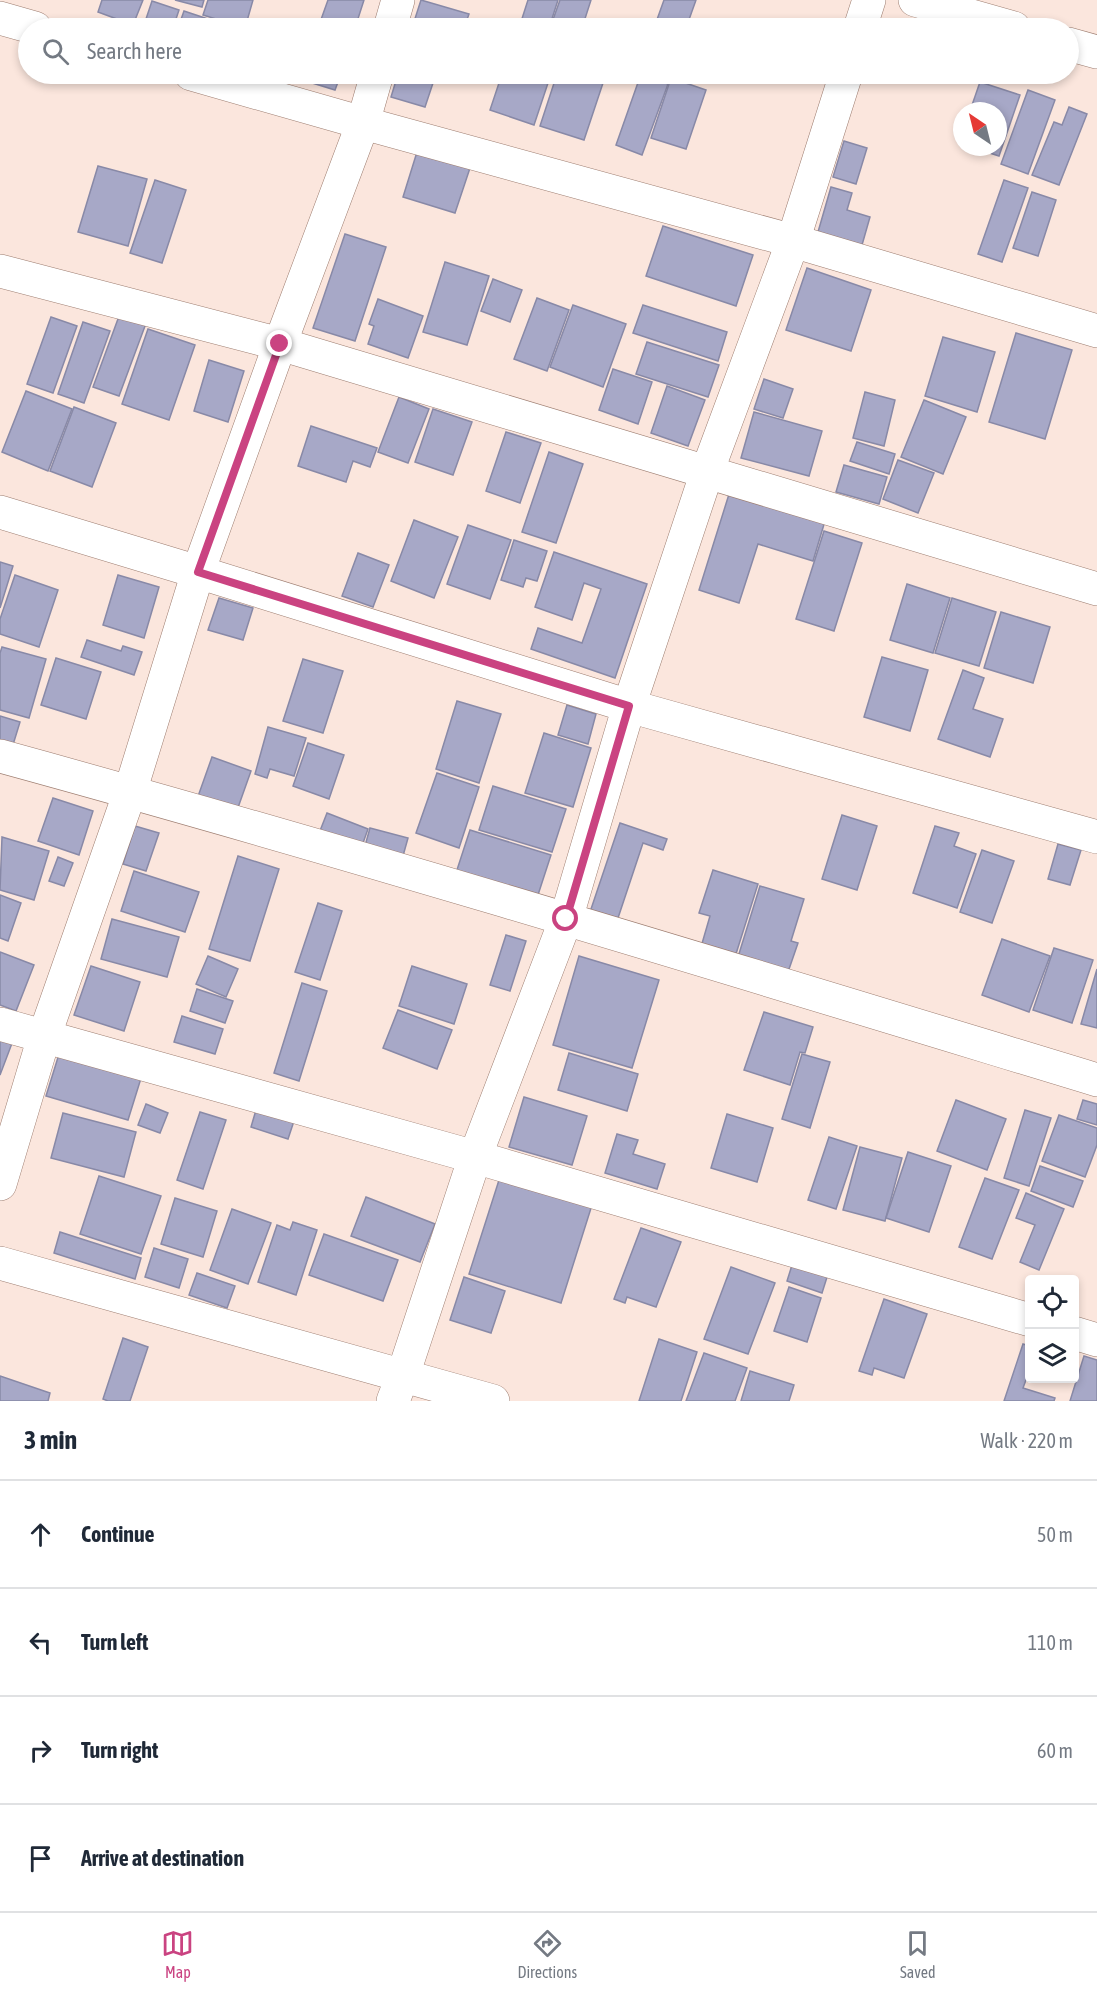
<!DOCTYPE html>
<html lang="en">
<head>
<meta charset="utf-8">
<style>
	:root { --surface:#fff; --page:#f6f6f7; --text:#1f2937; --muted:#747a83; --line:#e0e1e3; --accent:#ca4381 }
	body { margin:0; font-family:"Asap Condensed",sans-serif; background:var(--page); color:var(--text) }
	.controls { position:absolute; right:18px; bottom:18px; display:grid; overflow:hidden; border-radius:6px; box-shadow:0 3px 9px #0003 }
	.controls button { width:54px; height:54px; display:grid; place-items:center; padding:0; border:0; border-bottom:2px solid var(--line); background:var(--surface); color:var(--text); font:30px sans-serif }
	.compass { position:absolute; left:953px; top:102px; width:54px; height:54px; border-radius:50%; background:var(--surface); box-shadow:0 3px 9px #0003; rotate:325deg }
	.stop { position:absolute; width:18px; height:18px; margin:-14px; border:4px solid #ca4381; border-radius:50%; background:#fff }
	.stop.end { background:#ca4381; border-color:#fff; box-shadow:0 2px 6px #0008 }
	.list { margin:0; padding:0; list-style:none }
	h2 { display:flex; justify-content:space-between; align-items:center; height:78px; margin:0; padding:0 24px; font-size:26px }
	h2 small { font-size:20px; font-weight:400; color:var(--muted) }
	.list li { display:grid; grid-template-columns:39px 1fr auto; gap:18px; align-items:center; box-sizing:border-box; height:108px; padding:0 24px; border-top:2px solid var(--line) }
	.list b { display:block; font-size:22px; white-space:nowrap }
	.list em { font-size:20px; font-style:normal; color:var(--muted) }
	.icon { flex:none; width:33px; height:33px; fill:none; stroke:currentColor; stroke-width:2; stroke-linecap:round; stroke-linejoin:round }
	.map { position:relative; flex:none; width:1097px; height:1401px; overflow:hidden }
	.search { position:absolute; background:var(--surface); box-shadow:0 3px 9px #0003; left:18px; right:18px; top:18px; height:66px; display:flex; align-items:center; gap:15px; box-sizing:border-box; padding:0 21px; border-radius:33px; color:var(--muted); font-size:22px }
	.sheet { height:510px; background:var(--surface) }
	nav { display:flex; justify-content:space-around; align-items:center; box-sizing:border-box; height:84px; border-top:2px solid var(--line); background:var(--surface); font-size:16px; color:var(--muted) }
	nav a { display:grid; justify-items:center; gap:3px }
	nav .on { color:var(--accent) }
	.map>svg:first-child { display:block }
	.building { fill:#a7a8c7; stroke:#8889a7; stroke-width:1.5 }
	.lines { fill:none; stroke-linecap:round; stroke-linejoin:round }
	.minor-casing { stroke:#9d7d70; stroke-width:34 }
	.minor { stroke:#fff; stroke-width:33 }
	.route { stroke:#ca4381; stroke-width:8 }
</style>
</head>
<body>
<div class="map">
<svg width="1097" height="1401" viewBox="0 0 1097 1401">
	<rect width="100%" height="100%" fill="#fbe6dd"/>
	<g class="building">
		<polygon points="102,0 143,0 133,25 98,12"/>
		<polygon points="175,0 204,0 202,7"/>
		<polygon points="208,0 253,0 245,28 203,15"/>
		<polygon points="328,0 364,0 355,28 318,28"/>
		<polygon points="421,0 469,14 464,28 412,28"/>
		<polygon points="528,0 558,0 549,28 519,28"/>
		<polygon points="560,0 591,0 582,28 550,28"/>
		<polygon points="664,0 696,0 686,28 654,28"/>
		<polygon points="152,1 179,10 173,28 155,28 144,25"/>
		<polygon points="184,11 214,21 212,28 178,28"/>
		<polygon points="256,22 275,28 254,28"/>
		<polygon points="283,74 341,74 335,90"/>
		<polygon points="398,74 436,74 425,107 391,97"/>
		<polygon points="502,74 551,74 534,125 490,110"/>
		<polygon points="557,74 606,74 584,140 540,126"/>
		<polygon points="641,74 668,84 642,155 616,145"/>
		<polygon points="671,78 706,90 686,149 651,138"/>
		<polygon points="980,82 1020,95 999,156 971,147 998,147 998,111 970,111"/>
		<polygon points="1028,90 1055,100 1028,174 1001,164"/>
		<polygon points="1069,107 1087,114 1059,185 1032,175 1054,122 1062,125"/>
		<polygon points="844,141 867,148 856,184 833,177"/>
		<polygon points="417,152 470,168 455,213 403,197"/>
		<polygon points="98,166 147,179 128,246 78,232"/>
		<polygon points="155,180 186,190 162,263 130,253"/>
		<polygon points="1004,180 1028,188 1002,262 978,254"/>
		<polygon points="831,187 852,193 847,210 870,217 862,245 818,232"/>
		<polygon points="1032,192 1056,200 1038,256 1013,248"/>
		<polygon points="663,226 753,255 736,306 646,276"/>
		<polygon points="345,234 386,247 355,341 313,328"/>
		<polygon points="445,262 489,276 467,345 423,332"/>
		<polygon points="807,268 871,290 851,351 786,330"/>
		<polygon points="493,279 522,290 510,322 481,311"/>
		<polygon points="537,298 569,310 547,371 514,359"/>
		<polygon points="378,299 423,316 408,358 368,344 374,326 369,324"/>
		<polygon points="573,305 626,324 603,387 550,367"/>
		<polygon points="643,305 727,332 718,361 633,333"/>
		<polygon points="122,308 148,318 119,396 93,387"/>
		<polygon points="51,317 77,326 53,393 27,384"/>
		<polygon points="83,322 110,331 84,403 58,394"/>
		<polygon points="148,329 195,345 169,420 122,404"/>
		<polygon points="1016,333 1072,350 1045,439 989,422"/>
		<polygon points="943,337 995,352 977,412 925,396"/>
		<polygon points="647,342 719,365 708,397 636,374"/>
		<polygon points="209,360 244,371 228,422 194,411"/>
		<polygon points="613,369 652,382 638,424 599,410"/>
		<polygon points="764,379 793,389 783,418 754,409"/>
		<polygon points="667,386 705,400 688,446 651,433"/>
		<polygon points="26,391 72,409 48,471 2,452"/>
		<polygon points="865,392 895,400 884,446 853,438"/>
		<polygon points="399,397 429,409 408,463 378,452"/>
		<polygon points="924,400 966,417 943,474 901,457"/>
		<polygon points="74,407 116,423 92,487 50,471"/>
		<polygon points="433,409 472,422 453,475 415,462"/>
		<polygon points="754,412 822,431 809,476 741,458"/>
		<polygon points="311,426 377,448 370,467 353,461 346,482 298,466"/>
		<polygon points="506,432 541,443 520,503 486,491"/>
		<polygon points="857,442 895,454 889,474 850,461"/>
		<polygon points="549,452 583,464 556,543 522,532"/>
		<polygon points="898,460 934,473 918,513 883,499"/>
		<polygon points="844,465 887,477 879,504 836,492"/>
		<polygon points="730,491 825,521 813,561 758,544 739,603 699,590"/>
		<polygon points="414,520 458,537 434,598 391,581"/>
		<polygon points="468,525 511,540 490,599 447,584"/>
		<polygon points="824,531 862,543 834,631 796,619"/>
		<polygon points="514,540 547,551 537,581 526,578 523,587 501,580"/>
		<polygon points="554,552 647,584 615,678 531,649 538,628 582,643 601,589 584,583 572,620 535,607"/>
		<polygon points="358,553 389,565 373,607 342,596"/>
		<polygon points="0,562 13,566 0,608"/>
		<polygon points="15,575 58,590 39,647 0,634 0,619"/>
		<polygon points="118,575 159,587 144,638 103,625"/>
		<polygon points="907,584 950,598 933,653 890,640"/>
		<polygon points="219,598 253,608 243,640 208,630"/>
		<polygon points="952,598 996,612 979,666 935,653"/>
		<polygon points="1001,612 1050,627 1033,683 984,668"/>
		<polygon points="87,640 121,651 123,646 142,652 134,675 81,657"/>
		<polygon points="2,647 46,659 29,718 0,710 0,653"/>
		<polygon points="882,657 928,670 910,731 864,717"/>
		<polygon points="56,658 101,672 86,719 41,705"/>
		<polygon points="303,659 343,671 323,733 283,721"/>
		<polygon points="963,670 984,678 973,709 1003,719 990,757 938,739"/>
		<polygon points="457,701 501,714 479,783 436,769"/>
		<polygon points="567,705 596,714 588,744 558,735"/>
		<polygon points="0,716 20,722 12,748 0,744"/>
		<polygon points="268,727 306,738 294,776 270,769 267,778 255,774"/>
		<polygon points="544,733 591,748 573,807 525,793"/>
		<polygon points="308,743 344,755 329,799 293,786"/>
		<polygon points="212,757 251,771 235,816 196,802"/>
		<polygon points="437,773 479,787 459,848 416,833"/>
		<polygon points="493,786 566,809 552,852 479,830"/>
		<polygon points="53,798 93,811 79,855 38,841"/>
		<polygon points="327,813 368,829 358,857 316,841"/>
		<polygon points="842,815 877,826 857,890 822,879"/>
		<polygon points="620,823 667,839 663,850 643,843 615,927 588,918"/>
		<polygon points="135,826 159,833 146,871 123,864"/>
		<polygon points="935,826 959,833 954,846 976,854 957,908 913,893"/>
		<polygon points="370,828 408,838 401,863 363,853"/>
		<polygon points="470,830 551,855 535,904 454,879"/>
		<polygon points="2,837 49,851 34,900 0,890"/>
		<polygon points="1058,844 1081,850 1070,885 1048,879"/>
		<polygon points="982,850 1014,861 992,923 960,912"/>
		<polygon points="238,856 279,869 250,961 209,949"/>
		<polygon points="58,857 73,863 64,886 49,881"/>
		<polygon points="713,870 758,884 735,957 701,947 710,916 699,913"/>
		<polygon points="134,871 199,892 185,932 121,911"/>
		<polygon points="760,886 804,899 791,941 798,943 788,972 738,957"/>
		<polygon points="0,895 21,903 8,941 0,938"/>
		<polygon points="318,903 342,911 320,980 295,972"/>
		<polygon points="112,919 179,937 167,977 101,959"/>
		<polygon points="506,935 526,941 510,991 490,985"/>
		<polygon points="1002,939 1050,956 1029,1012 982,995"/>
		<polygon points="1054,948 1093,960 1072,1023 1033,1010"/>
		<polygon points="0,952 34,965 16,1011 0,1005"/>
		<polygon points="208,956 238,969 226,997 196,984"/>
		<polygon points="579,956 659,980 632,1068 553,1045"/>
		<polygon points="91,966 140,982 124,1031 74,1015"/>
		<polygon points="412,966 467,984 454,1024 399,1006"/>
		<polygon points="1097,969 1097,1028 1081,1024"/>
		<polygon points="302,983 327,991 299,1081 274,1073"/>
		<polygon points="197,989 233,1001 225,1023 190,1011"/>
		<polygon points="398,1010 452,1030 437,1069 383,1048"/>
		<polygon points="764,1012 813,1027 805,1053 800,1052 790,1085 744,1070"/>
		<polygon points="182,1016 223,1029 215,1054 174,1042"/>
		<polygon points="0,1033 14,1038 0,1075"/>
		<polygon points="60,1051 142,1075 128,1120 46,1096"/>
		<polygon points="569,1053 638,1074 627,1111 558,1090"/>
		<polygon points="802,1054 830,1062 810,1128 782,1119"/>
		<polygon points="524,1097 587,1116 572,1165 509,1147"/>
		<polygon points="956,1100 1006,1119 987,1170 937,1151"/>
		<polygon points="1083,1100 1097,1104 1097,1125 1077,1119"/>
		<polygon points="146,1104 168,1113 160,1133 138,1125"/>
		<polygon points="256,1110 294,1121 288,1139 251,1127"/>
		<polygon points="1025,1110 1051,1118 1029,1186 1004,1178"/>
		<polygon points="200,1112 226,1120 203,1189 177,1180"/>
		<polygon points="63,1113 136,1132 124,1177 51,1158"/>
		<polygon points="727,1114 773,1128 757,1182 711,1168"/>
		<polygon points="1059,1115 1097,1128 1097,1145 1085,1177 1042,1161"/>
		<polygon points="617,1134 638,1140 633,1154 665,1164 657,1189 605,1173"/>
		<polygon points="829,1137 857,1146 836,1209 808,1200"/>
		<polygon points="860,1147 902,1158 885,1221 843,1210"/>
		<polygon points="908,1152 951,1166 929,1232 886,1218"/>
		<polygon points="1040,1166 1083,1181 1073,1207 1031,1191"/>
		<polygon points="99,1176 161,1196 141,1254 80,1234"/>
		<polygon points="500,1177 592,1205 561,1303 469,1274"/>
		<polygon points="985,1178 1019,1190 992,1259 959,1247"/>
		<polygon points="1026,1193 1064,1209 1039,1270 1020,1262 1035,1225 1016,1218"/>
		<polygon points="366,1197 435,1224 420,1262 351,1236"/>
		<polygon points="175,1198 217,1211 203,1257 161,1244"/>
		<polygon points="232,1209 271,1223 248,1284 210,1270"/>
		<polygon points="293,1222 317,1230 296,1295 258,1282 277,1225 290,1230"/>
		<polygon points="641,1228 681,1242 656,1307 627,1297 625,1303 614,1299"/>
		<polygon points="60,1232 141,1258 135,1279 54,1253"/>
		<polygon points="324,1234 398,1260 383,1301 309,1275"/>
		<polygon points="154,1248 188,1259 179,1288 145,1277"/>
		<polygon points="793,1262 828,1274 822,1293 787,1281"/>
		<polygon points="731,1267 775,1283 748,1354 704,1339"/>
		<polygon points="197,1273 235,1286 227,1308 189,1295"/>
		<polygon points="464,1277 505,1291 491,1333 450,1320"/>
		<polygon points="789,1287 821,1298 807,1342 774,1331"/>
		<polygon points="884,1299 927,1314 904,1378 874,1368 872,1375 859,1371"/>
		<polygon points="123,1338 148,1347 130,1401 108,1401 103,1399"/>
		<polygon points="659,1339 697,1352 681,1401 639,1401"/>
		<polygon points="1023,1344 1030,1346 1030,1369 1023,1388 1055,1398 1054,1401 1004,1401"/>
		<polygon points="704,1353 747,1368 735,1401 686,1401"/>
		<polygon points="1084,1356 1097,1360 1097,1401 1070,1401"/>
		<polygon points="750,1371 794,1385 789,1401 741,1401"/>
		<polygon points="0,1376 50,1393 48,1401 0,1401"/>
	</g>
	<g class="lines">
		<g class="minor-casing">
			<g id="minor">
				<polyline points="915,0 1014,28"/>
				<polyline points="0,18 35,28"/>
				<polyline points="390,28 398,0"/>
				<polyline points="860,28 869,0"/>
				<polyline points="1068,44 1097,52"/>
				<polyline points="191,74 363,123 793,241 1097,331"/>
				<polyline points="0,271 280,344 1097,589"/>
				<polyline points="0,512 198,572 629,706 1097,837"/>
				<path d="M0 756C368 857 732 969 1097 1080"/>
				<polyline points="0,1024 475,1157 1030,1320"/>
				<polyline points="0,1184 44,1037 130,792 198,572 280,344 363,123 377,74"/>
				<polyline points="0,1263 493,1401"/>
				<polyline points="1074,1333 1097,1340"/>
				<polyline points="393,1401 403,1375 475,1157 566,919 629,706 707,472 793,241 846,74"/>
			</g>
		</g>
		<use href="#minor" class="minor"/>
	</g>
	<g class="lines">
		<polyline class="route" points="280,344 198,572 629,706 566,919"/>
	</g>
</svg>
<div class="controls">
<button><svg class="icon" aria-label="locate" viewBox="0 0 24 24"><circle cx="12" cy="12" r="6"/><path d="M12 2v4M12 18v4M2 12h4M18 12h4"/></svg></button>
<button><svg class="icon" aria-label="layers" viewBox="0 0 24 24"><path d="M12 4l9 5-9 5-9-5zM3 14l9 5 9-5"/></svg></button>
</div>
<svg class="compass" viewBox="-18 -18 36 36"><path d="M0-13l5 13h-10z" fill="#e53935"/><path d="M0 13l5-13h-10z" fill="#747a83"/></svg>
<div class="stop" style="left:566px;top:919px"></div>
<div class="stop end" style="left:280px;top:344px"></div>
<div class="search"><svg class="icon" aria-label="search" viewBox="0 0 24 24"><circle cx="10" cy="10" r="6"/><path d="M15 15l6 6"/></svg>Search here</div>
</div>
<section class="sheet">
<h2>3 min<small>Walk · 220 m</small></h2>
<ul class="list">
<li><svg class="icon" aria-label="ahead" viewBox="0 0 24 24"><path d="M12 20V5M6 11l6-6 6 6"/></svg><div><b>Continue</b></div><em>50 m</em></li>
<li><svg class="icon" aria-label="left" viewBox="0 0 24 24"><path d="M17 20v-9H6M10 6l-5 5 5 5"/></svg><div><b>Turn left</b></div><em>110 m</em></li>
<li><svg class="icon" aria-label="right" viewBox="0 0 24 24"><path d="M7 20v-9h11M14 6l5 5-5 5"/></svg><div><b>Turn right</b></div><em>60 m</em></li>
<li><svg class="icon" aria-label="arrive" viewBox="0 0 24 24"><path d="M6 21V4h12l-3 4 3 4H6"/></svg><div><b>Arrive at destination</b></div></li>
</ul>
</section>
<nav>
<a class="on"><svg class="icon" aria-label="map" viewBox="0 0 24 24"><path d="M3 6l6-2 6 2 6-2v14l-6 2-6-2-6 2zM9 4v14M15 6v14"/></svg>Map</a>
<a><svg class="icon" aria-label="directions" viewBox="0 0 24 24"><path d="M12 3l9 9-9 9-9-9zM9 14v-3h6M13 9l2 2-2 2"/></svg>Directions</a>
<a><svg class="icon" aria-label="saved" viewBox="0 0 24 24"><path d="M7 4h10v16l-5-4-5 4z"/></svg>Saved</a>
</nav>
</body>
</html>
